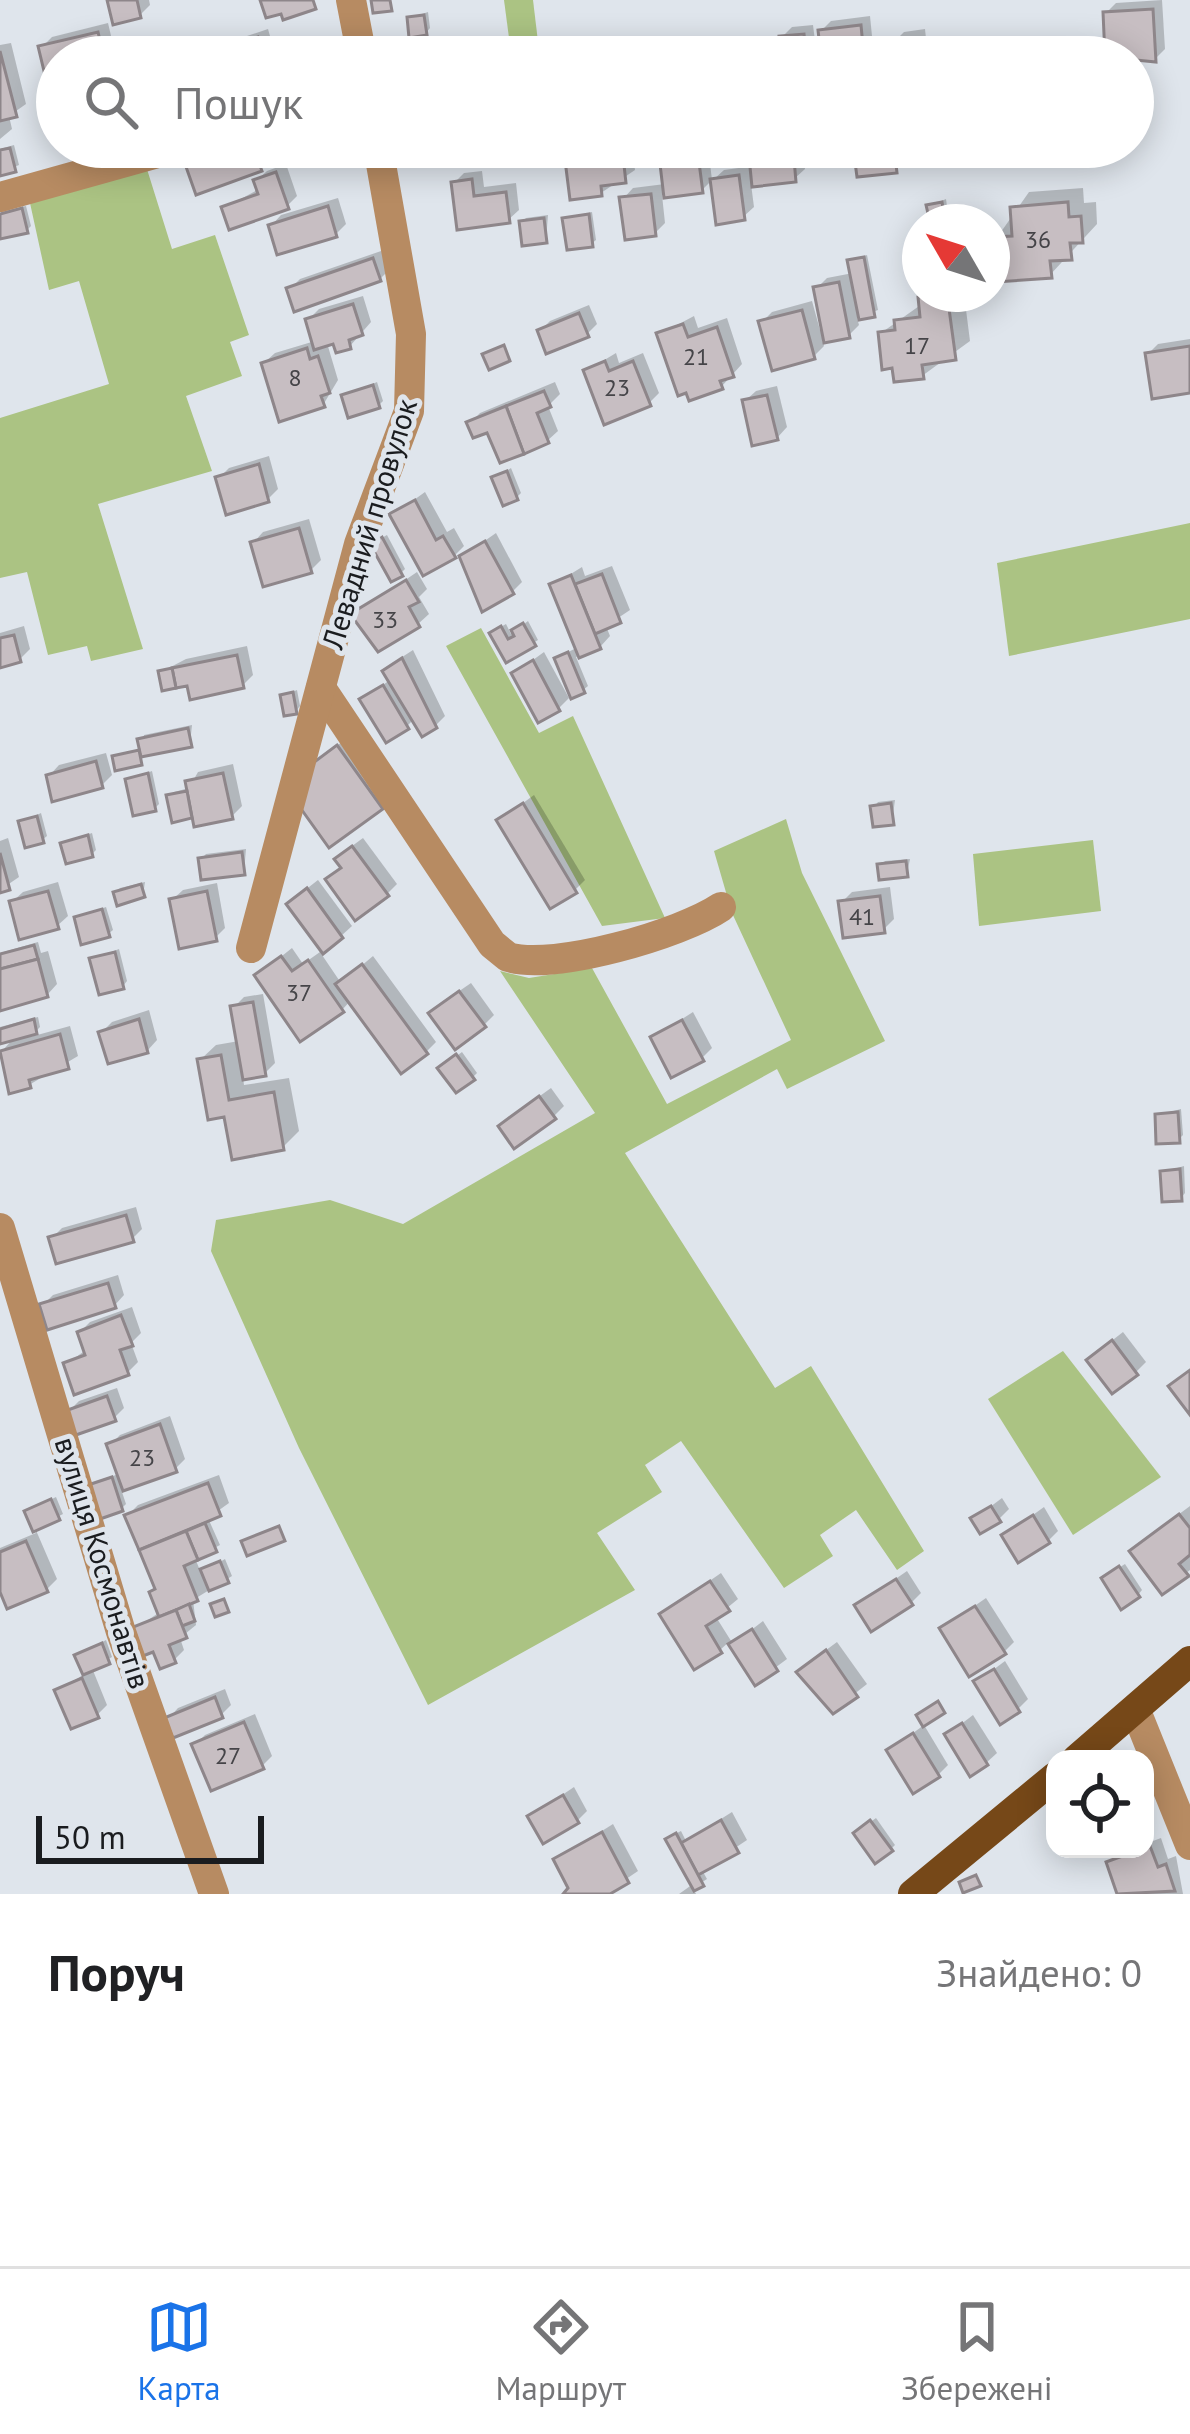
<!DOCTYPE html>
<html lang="uk">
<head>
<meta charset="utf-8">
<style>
	:root { --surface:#fff; --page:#f6f6f6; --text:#202124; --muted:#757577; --line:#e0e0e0; --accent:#1a73e8 }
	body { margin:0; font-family:"PT Sans",sans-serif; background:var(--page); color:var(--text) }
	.controls { position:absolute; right:36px; bottom:36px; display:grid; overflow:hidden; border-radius:24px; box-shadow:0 6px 30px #0003 }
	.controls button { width:108px; height:108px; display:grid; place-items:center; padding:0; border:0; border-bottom:3px solid var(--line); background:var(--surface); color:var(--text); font:60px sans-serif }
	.compass { position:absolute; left:902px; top:204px; width:108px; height:108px; border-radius:50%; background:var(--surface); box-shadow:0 6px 30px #0003; rotate:309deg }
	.scale { position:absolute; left:36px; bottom:30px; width:228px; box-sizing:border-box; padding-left:12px; border:6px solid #1a1c1f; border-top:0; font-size:33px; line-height:42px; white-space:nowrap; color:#1a1c1f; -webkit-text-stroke:9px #dfe5ec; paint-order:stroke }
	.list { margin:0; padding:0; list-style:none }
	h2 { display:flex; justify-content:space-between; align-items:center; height:156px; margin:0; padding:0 48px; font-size:51px }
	h2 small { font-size:39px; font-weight:400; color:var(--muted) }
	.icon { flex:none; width:66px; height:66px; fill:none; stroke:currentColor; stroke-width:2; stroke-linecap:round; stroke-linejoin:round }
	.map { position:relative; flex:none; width:1190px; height:1894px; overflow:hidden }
	.search { position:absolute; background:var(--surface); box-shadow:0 6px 30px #0003; left:36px; right:36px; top:36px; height:132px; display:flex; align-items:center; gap:30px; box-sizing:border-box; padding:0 42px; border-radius:66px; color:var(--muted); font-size:45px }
	.sheet { height:372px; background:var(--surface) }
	nav { display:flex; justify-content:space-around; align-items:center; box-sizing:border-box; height:168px; border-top:3px solid var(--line); background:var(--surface); font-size:33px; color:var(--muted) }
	nav a { display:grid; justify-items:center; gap:6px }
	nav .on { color:var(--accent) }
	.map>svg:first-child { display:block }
	.green { fill:#abc383 }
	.shadow { fill:#0003 }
	.building { fill:#c7bec2; stroke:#8e868a; stroke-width:3 }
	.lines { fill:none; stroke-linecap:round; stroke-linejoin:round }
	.minor { stroke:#b78b62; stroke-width:30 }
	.major { stroke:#764818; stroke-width:30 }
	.labels { text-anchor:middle; stroke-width:10; stroke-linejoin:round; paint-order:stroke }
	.number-label { font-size:24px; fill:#454448 }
	.street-label { font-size:30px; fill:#1a1c1f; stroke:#dfe5ec }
</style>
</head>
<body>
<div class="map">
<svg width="1190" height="1894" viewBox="0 0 1190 1894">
	<rect width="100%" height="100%" fill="#dfe5ec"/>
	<g class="green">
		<polygon points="504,0 533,0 539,50 511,53"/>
		<polygon points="146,166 172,249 215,235 249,335 230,342 242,376 186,396 212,471 98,504 143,649 91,661 87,646 48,655 27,572 0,578 0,418 109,384 79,281 49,290 30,203"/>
		<polygon points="1190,523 1190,619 1009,656 997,563"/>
		<polygon points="481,628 539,733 573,716 665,918 602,926 446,646"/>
		<polygon points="786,819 802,873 885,1041 787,1089 777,1069 625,1153 775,1388 811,1366 924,1551 897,1570 856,1510 820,1535 833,1556 784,1588 681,1441 645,1465 662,1492 597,1533 635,1590 428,1705 299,1448 211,1251 216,1220 330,1200 403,1224 595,1113 500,971 529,978 592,968 667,1104 791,1040 732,913 714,851"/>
		<polygon points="1093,840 1101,911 979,926 973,854"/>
		<polygon points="1063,1351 1161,1477 1073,1535 988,1399"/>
	</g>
	<g class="shadow">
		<polygon points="110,0 149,0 150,5 140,15"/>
		<polygon points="1162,0 1165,49 1155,59 1133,60 1106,13 1116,3"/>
		<polygon points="428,12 430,28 426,33 410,18"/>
		<polygon points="870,16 873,46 863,57 824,57 821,31 831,21"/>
		<polygon points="108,23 116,57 57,57 57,92 42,47 52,37"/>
		<polygon points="813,25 817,57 784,57 782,37 792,27"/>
		<polygon points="268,29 276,57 233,57 230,48 241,38"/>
		<polygon points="925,29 928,57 895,57 894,42 904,32"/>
		<polygon points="11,43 26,104 9,116 12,129 0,139 0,45"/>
		<polygon points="14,145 19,165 0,173 0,149"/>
		<polygon points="219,147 266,147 270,158 260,169 188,165"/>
		<polygon points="573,147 632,147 635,170 601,193 568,153"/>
		<polygon points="661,147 708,147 712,180 702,190 662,195 665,223 655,233 623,199 633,188 665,184"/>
		<polygon points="751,147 803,147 805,169 794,179 751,184 754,207 743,217 713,180 724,170 753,166"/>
		<polygon points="856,147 904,147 906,160 895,170"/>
		<polygon points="286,164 297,196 287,206 224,208 259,189 256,181 267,171"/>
		<polygon points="482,171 484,187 516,183 519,210 508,220 454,183 464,173"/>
		<polygon points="1083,188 1084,203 1096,202 1097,224 1050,275 996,239 1029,192"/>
		<polygon points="338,198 346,224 336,234 271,226 281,215"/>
		<polygon points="946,199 948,213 944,217 929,206"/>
		<polygon points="26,206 31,226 27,230 0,226 2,211"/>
		<polygon points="592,212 596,240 591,244 566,219"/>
		<polygon points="548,215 546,240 522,222 526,218"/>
		<polygon points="384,250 390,269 380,279 290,289 300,279"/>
		<polygon points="867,255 878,310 857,318 859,325 849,335 822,340 824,346 814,356 762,322 772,312 812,301 820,330 824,329 817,288 827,278 853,273 851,261"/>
		<polygon points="925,294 964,294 970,341 922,376 881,333 922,304"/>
		<polygon points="363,296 371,322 350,346 327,343 338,380 323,405 264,363 275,353 315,341 308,320 319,309"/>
		<polygon points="589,305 597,324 587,334 540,331 550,321"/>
		<polygon points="694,316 698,328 727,318 742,364 722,386 660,334"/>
		<polygon points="1190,339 1190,390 1148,354 1158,344"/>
		<polygon points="616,353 619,363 643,353 659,393 649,403 586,371"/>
		<polygon points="377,382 383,401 378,406 345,396"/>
		<polygon points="555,382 560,394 548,406 558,431 547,441 470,423 480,413"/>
		<polygon points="777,386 787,427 777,438 745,401 756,391"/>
		<polygon points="269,456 278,489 268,499 219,478 229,468"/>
		<polygon points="511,468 521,493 517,497 495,478"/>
		<polygon points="425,492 447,532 454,528 464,546 454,556 393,515"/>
		<polygon points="309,519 321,560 310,571 253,543 263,532"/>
		<polygon points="496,533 522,582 512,592 463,556"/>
		<polygon points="387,535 405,569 401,573 378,540"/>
		<polygon points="612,566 630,610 606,626 610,636 600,647 576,657 588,686 583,690 557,658 578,647 553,585 582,567 585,576"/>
		<polygon points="417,572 427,589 419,597 429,614 418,624 354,615"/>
		<polygon points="528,621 538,640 507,659 497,629 506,624 511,634"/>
		<polygon points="24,626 30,649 20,659 0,665 0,633"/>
		<polygon points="247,646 253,675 243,685 189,682 161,672 186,659"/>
		<polygon points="413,650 445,716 435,726 414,719 407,726 363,700 391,679 386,671 396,661"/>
		<polygon points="544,652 569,698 559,708 515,673"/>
		<polygon points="297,690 300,706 296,711 283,696"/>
		<polygon points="192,725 190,744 144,753 141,762 115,757 142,748 144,735"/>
		<polygon points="354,732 396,790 381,806 311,767"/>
		<polygon points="106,753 112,775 101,786 49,776 59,765"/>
		<polygon points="233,764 242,806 232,816 174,819 169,796 174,792 189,788 198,772"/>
		<polygon points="152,771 159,804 155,808 129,780"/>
		<polygon points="534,795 585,880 575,890 500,820"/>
		<polygon points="895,800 892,822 874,807 878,802"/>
		<polygon points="41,813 47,836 42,840 22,822"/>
		<polygon points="92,833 96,850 92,854 64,843"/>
		<polygon points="8,838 19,877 0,890 0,841"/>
		<polygon points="363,838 397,884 387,894 344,866 348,849"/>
		<polygon points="246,849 244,872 201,859 206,854"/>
		<polygon points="910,859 907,874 880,866 885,861"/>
		<polygon points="318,880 352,926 341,936 300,894"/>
		<polygon points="58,882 68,916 57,926 12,902 23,892"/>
		<polygon points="145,882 143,895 116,893 120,888"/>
		<polygon points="217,883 225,928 215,938 172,900 183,890"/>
		<polygon points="890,887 894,919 883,930 842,902 852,892"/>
		<polygon points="106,907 113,930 108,934 77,918"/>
		<polygon points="38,942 41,953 48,951 57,984 47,995 2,1007 0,1013 0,953"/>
		<polygon points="292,948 303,964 320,952 341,983 373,956 436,1042 426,1052 351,1000 342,1010 258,975"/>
		<polygon points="119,949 127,981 123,986 92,959"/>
		<polygon points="471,983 494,1015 484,1025 442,1003"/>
		<polygon points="263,994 275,1063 265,1073 243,1077 244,1085 289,1078 299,1131 283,1147 227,1114 200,1060 216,1045 239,1041 234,1007 244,997"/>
		<polygon points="149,1010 157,1040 147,1051 102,1032 112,1022"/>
		<polygon points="693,1012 712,1048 702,1058 654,1037"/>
		<polygon points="38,1017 40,1027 30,1037 70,1026 78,1056 29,1085 1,1052 16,1036 0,1041 0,1027"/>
		<polygon points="462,1052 477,1073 473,1077 446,1064"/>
		<polygon points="551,1088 564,1106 554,1116 512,1116"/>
		<polygon points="1181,1109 1183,1135 1178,1140 1158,1115"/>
		<polygon points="1184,1166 1185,1193 1181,1198 1163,1172"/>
		<polygon points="136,1207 142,1229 132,1239 52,1238 62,1228"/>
		<polygon points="118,1275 124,1295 114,1306 43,1305 53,1295"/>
		<polygon points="132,1307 141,1333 131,1343 138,1362 128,1372 66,1364 86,1350 80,1332 90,1322"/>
		<polygon points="1123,1332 1146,1362 1136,1372 1100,1350"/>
		<polygon points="117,1388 124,1408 114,1418 68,1412 79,1401"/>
		<polygon points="170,1416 185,1459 175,1469 121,1489 126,1504 122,1508 91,1486 120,1473 110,1445 120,1435"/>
		<polygon points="219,1475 229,1503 208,1518 220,1545 195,1558 201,1573 225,1559 232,1576 193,1600 196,1625 180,1638 184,1650 174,1660 136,1628 160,1612 158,1588 128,1515 138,1505"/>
		<polygon points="56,1497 63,1514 35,1528 57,1579 47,1589 0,1584 0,1548 36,1533 27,1511"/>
		<polygon points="1002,1498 1009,1509 999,1519 974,1519"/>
		<polygon points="1190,1506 1190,1570 1186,1573 1143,1541"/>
		<polygon points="1044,1507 1058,1531 1048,1541 1005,1535"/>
		<polygon points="1125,1564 1142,1590 1138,1595 1109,1574"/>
		<polygon points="907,1571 921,1593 911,1603 858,1605"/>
		<polygon points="721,1573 738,1599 716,1617 733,1644 763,1621 787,1659 756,1682 730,1641 720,1650 662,1614"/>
		<polygon points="986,1598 1014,1642 1004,1652 943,1628"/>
		<polygon points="106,1640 112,1657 92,1668 107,1705 97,1715 58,1691 86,1673 78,1655"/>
		<polygon points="837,1642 867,1684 834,1710 810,1662"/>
		<polygon points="1005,1661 1028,1699 1018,1709 977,1682"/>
		<polygon points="225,1689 231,1705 221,1715 168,1719 178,1708"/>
		<polygon points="255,1714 272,1756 262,1766 195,1745 205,1735"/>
		<polygon points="973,1715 997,1753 986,1763 947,1735"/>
		<polygon points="924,1725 948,1765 938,1775 890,1750"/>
		<polygon points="574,1787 587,1811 577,1821 531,1816"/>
		<polygon points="732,1812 747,1840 702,1870 707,1879 693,1888 696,1894 679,1894 693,1884 673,1835 681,1831 686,1841"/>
		<polygon points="876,1818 895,1845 891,1849 861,1829"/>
		<polygon points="613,1824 638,1871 604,1894 570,1894 556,1860"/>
		<polygon points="1161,1838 1168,1859 1176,1856 1183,1894 1121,1894 1109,1863 1120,1853 1145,1849 1145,1844"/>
	</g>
	<g class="building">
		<polygon points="107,0 137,0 141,18 113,25"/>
		<polygon points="260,0 313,0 316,9 283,20 281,14 266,18"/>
		<polygon points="371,0 390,0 392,11 373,13"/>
		<polygon points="1153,9 1156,62 1105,57 1103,12"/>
		<polygon points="424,15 427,35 409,38 407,17"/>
		<polygon points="861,25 864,57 821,57 818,30"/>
		<polygon points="98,32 104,57 57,57 57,95 50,96 38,46"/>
		<polygon points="804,34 806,57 781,57 779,36"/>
		<polygon points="258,37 264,57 230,57 227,47"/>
		<polygon points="916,38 917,57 892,57 891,41"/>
		<polygon points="0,51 17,117 0,121"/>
		<polygon points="232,147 253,147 262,171 196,195 185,164"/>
		<polygon points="472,147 494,147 495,156 473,159"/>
		<polygon points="622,147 626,183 601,186 602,196 570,200 564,152"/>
		<polygon points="658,147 697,147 703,193 664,198"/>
		<polygon points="748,147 793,147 796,182 752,187"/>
		<polygon points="837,147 894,147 897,173 857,177 853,147"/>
		<polygon points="921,147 977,147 977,151 922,157"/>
		<polygon points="10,148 16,172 0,176 0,150"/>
		<polygon points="276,172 289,209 229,230 221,207 258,194 253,180"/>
		<polygon points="739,175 745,220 716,225 710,179"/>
		<polygon points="472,179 474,196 506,192 510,223 457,230 451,182"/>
		<polygon points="651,194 656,236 625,240 619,197"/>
		<polygon points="942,202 945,220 930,222 926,205"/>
		<polygon points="1068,202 1069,217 1081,216 1083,243 1070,243 1072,260 1050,261 1052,278 996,282 993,237 1012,236 1010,207"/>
		<polygon points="328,206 337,237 277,255 268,225"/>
		<polygon points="22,208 28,233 0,239 0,214"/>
		<polygon points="589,214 593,247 567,250 562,218"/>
		<polygon points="544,218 547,243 522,246 519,221"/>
		<polygon points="864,257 875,317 859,320 847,260"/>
		<polygon points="373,258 381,281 294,312 286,288"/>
		<polygon points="839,282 850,338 824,343 813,287"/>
		<polygon points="947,294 956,360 922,365 924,379 894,382 892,368 882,370 878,332 895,330 894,320 920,317 918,297"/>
		<polygon points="353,304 363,335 349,340 351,349 336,353 333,344 314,350 305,319"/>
		<polygon points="802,310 815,359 772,371 758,321"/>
		<polygon points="579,313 589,337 546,354 537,330"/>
		<polygon points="683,324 688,337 717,327 734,377 720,381 723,389 689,401 686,393 678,396 656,333"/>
		<polygon points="504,345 510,361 489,370 482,354"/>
		<polygon points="1190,346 1190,393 1152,399 1145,353"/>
		<polygon points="307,348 310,359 318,356 330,393 321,396 325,407 279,422 261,363"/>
		<polygon points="605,361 609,371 633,361 651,406 604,425 583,370"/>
		<polygon points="373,385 380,408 348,418 341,395"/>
		<polygon points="544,391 551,407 537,413 549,443 524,454 506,406"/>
		<polygon points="767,395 778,440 752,446 742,400"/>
		<polygon points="506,406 524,454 500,463 487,433 473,438 466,422"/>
		<polygon points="259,464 269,502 226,515 215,477"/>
		<polygon points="507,471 518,500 503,506 491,477"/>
		<polygon points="415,500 436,540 443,536 456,558 423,576 389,514"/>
		<polygon points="299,528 312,573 263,587 250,542"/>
		<polygon points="382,537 403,576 391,582 370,544"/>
		<polygon points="485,541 514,594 482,612 459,556"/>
		<polygon points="602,574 621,623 595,634 575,584"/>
		<polygon points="571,575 601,649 579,658 549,584"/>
		<polygon points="406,580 419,602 409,607 420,627 378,652 350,614"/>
		<polygon points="523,623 536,646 506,663 489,633 501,626 508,639 514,636 511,630"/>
		<polygon points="14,635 21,662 0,668 0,638"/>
		<polygon points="568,652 585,693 571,699 554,658"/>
		<polygon points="237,655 244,688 190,700 187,686 176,688 172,668"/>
		<polygon points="402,658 437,728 422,737 382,671"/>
		<polygon points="533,660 560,711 538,723 511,673"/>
		<polygon points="172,668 176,688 162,691 158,671"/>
		<polygon points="383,685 409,729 386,743 359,699"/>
		<polygon points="293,692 297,714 284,716 280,695"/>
		<polygon points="188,728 192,747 141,757 137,739"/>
		<polygon points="337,745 383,809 329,848 299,806 309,766"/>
		<polygon points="139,750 142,765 115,771 112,756"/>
		<polygon points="96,761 103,788 52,802 46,775"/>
		<polygon points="148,773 156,811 133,816 125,779"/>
		<polygon points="223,773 233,819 194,827 185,781"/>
		<polygon points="187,791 192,818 172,823 166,795"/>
		<polygon points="523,803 577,893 550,909 496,820"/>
		<polygon points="891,803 894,825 873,827 870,806"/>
		<polygon points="37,816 44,843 25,848 18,821"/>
		<polygon points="88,835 93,857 66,864 60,843"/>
		<polygon points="352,846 389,896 355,921 325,879 341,868 334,859"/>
		<polygon points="242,852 245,875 201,880 198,858"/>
		<polygon points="0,853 10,890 0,893"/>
		<polygon points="906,861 908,877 879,880 877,864"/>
		<polygon points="141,884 145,897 117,906 113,892"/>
		<polygon points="307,888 343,938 323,954 286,904"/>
		<polygon points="48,891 59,929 19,940 9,901"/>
		<polygon points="207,891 217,941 179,949 169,899"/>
		<polygon points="880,896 885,933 843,938 838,901"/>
		<polygon points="102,909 110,937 81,945 74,917"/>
		<polygon points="34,945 38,959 0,969 0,954"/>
		<polygon points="115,952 124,989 99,995 89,958"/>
		<polygon points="281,956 292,971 308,960 344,1012 300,1042 254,975"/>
		<polygon points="38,959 48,997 0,1011 0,969"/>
		<polygon points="362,964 428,1054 401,1074 335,984"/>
		<polygon points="459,991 486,1027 455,1050 428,1013"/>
		<polygon points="253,1002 266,1076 243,1080 230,1006"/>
		<polygon points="34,1019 37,1034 0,1044 0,1029"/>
		<polygon points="139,1019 148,1053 108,1064 98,1032"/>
		<polygon points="682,1020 704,1061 671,1078 650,1037"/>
		<polygon points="60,1034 69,1069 29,1080 31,1088 9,1094 0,1051"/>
		<polygon points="456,1054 475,1080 456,1093 437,1068"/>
		<polygon points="221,1055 229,1100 274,1092 284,1150 232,1160 224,1117 208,1120 197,1059"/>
		<polygon points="539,1096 556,1119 514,1149 498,1126"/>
		<polygon points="1178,1112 1180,1143 1156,1144 1155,1114"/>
		<polygon points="1180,1169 1182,1201 1162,1202 1160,1171"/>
		<polygon points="126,1215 134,1242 56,1264 48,1237"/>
		<polygon points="108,1283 116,1308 47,1330 39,1304"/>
		<polygon points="121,1315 133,1346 120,1350 129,1375 74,1395 63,1363 85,1355 77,1332"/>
		<polygon points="1112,1340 1138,1375 1112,1394 1086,1360"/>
		<polygon points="1190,1370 1190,1415 1168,1386"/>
		<polygon points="107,1396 116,1421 73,1436 65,1411"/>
		<polygon points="160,1424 177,1472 123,1491 106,1444"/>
		<polygon points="112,1477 123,1511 100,1519 88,1485"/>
		<polygon points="208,1483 221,1516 139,1550 124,1515"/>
		<polygon points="51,1499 60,1520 33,1532 24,1511"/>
		<polygon points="991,1506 1001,1522 980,1534 970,1518"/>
		<polygon points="1179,1514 1190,1528 1190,1555 1179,1564 1189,1576 1162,1595 1129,1551"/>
		<polygon points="1033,1515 1050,1543 1018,1563 1001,1535"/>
		<polygon points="205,1523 217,1552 198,1560 186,1531"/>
		<polygon points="279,1526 285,1541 247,1556 241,1541"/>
		<polygon points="186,1531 198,1560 184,1566 198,1601 159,1617 149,1592 155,1589 139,1550"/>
		<polygon points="26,1541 48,1592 7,1609 0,1592 0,1552"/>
		<polygon points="220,1561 229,1583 209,1591 200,1569"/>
		<polygon points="1119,1566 1140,1597 1121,1610 1101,1578"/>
		<polygon points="896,1579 913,1605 871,1632 854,1605"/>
		<polygon points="710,1581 730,1611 706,1626 722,1653 694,1670 659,1614"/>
		<polygon points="224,1599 229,1612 215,1617 210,1604"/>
		<polygon points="189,1604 195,1621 182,1626 176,1610"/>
		<polygon points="975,1606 1006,1654 969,1677 939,1628"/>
		<polygon points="176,1610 187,1638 169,1645 176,1663 160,1669 153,1652 143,1656 133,1627"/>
		<polygon points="752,1629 778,1671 755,1686 728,1644"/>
		<polygon points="102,1643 110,1664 83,1675 74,1655"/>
		<polygon points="826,1650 858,1697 833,1714 796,1672"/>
		<polygon points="994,1669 1020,1712 1000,1725 973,1681"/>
		<polygon points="82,1678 99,1718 71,1729 54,1690"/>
		<polygon points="215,1697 223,1718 173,1738 164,1718"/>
		<polygon points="938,1701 945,1713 923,1727 916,1715"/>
		<polygon points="244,1722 264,1769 211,1791 191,1744"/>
		<polygon points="962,1723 988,1765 970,1777 944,1734"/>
		<polygon points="913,1733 940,1777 913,1794 886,1750"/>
		<polygon points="563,1795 579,1823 543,1844 527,1816"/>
		<polygon points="721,1820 739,1853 698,1875 681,1843"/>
		<polygon points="870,1820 893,1851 875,1864 853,1833"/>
		<polygon points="602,1832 629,1883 610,1894 563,1894 568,1888 553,1859"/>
		<polygon points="676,1833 704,1886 694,1891 665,1839"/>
		<polygon points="1150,1846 1158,1867 1166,1864 1175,1891 1117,1894 1106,1862"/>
		<polygon points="976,1875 981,1886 963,1893 959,1882"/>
	</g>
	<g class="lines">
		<g class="minor">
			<polyline points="351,0 362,57"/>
			<polyline points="0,197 179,147"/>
			<path d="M321 688 492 944 508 957C554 971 681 934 721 907"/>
			<polyline points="251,948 359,544 409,411 411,334 378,147"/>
			<polyline points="0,1228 121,1632 214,1894"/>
			<polyline points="1136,1711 1190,1845"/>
		</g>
		<g class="major">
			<polyline points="1077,1759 1190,1661"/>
			<polyline points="913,1894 1055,1777"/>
		</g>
	</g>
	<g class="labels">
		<g class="number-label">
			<text x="1038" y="248">36</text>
			<text x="917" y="354">17</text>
			<text x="696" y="365">21</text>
			<text x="295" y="386">8</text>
			<text x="617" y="396">23</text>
			<text x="385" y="628">33</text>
			<text x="862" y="925">41</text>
			<text x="299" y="1001">37</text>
			<text x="142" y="1466">23</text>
			<text x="228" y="1764">27</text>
		</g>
		<g class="street-label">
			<text transform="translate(370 524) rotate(-73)" y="10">Левадний провулок</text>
			<text transform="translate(102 1563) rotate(73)" y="10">вулиця Космонавтів</text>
		</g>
	</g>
</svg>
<div class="controls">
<button><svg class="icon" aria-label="locate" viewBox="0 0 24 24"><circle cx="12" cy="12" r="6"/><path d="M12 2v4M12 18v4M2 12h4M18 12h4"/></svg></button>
</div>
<svg class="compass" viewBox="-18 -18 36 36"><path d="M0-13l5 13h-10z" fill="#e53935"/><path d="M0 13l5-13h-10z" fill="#757577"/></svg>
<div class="scale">50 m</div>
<div class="search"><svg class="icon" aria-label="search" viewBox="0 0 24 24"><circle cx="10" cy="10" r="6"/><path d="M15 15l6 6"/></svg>Пошук</div>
</div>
<section class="sheet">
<h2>Поруч<small>Знайдено: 0</small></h2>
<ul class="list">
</ul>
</section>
<nav>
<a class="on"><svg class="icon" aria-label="map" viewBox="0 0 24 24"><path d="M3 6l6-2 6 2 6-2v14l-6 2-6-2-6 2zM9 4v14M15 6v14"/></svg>Карта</a>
<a><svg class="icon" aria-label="directions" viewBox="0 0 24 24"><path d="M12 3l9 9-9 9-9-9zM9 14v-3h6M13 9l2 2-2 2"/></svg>Маршрут</a>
<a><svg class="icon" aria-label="saved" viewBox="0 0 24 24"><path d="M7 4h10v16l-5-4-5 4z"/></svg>Збережені</a>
</nav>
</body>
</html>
